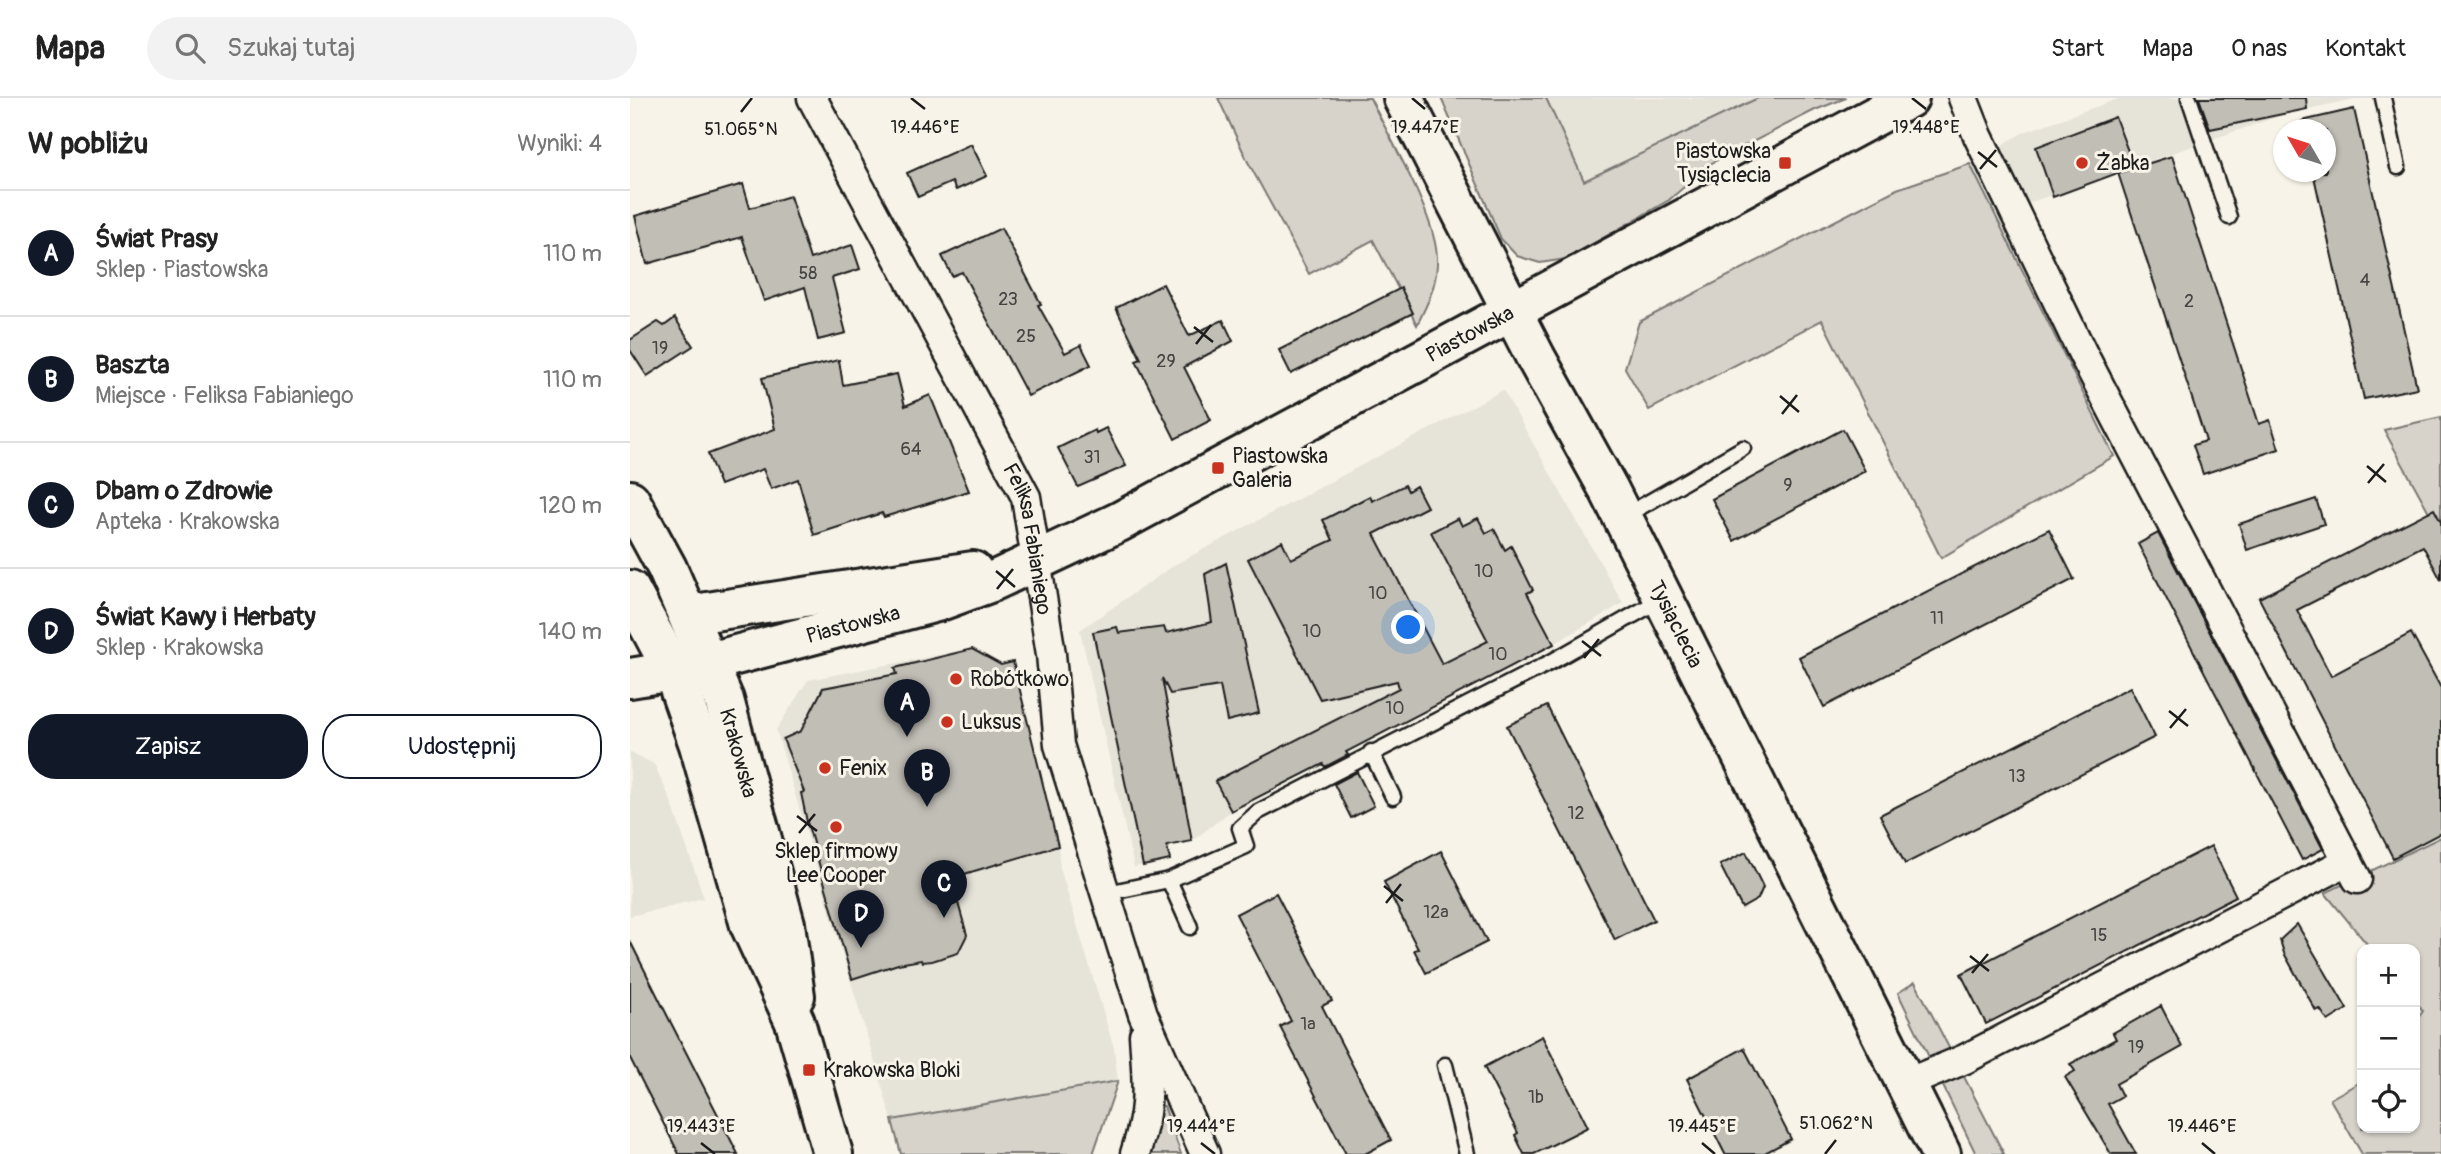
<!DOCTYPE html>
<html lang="pl">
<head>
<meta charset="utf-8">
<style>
	:root { --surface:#fff; --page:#f2f2f2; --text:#222; --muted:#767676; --line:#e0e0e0; --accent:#111827 }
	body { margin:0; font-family:Pangolin,sans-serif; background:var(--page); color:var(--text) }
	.controls { position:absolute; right:21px; bottom:21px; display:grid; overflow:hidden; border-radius:14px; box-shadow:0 2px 5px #0004 }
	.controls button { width:63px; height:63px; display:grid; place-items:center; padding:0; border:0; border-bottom:2px solid var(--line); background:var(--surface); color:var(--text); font:35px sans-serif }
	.compass { position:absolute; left:1643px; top:21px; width:63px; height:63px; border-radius:50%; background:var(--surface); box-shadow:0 2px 5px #0004; rotate:309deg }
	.you { position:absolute; left:779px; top:530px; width:24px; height:24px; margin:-18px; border:5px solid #fff; border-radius:50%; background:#1a73e8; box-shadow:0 0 0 10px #1a73e833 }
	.badge { display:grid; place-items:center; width:46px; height:46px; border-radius:50%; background:var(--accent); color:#fff; font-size:23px; font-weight:700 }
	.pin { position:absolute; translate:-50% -58px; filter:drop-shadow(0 2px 4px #0008) }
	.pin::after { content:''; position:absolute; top:37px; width:24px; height:21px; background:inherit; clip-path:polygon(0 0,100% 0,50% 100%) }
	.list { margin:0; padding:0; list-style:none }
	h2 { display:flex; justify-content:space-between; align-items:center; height:91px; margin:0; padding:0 28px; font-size:30px }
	h2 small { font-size:23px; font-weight:400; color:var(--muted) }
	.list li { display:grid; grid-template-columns:46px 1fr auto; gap:21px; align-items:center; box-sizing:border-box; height:126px; padding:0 28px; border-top:2px solid var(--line) }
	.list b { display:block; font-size:26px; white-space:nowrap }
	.list p { margin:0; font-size:23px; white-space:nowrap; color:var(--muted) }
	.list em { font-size:23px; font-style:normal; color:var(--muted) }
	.actions { display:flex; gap:14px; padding:21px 28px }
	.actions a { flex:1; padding:16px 0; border:2px solid var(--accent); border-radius:28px; text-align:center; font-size:24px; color:var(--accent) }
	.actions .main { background:var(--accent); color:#fff }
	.icon { flex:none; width:38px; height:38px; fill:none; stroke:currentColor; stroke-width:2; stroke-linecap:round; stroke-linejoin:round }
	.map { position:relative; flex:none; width:1811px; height:1056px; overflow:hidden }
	header { display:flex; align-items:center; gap:42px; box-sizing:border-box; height:98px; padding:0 35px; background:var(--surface); border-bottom:2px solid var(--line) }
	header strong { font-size:33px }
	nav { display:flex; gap:38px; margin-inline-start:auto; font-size:24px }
	.search { width:490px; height:63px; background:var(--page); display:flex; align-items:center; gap:18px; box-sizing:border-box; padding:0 24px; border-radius:38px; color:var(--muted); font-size:26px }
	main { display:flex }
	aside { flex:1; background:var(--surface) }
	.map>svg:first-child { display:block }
	.built { fill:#e6e3d9 }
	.green { fill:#d7d3cb; stroke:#7a7874; stroke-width:2 }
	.building { fill:#c0beb5; stroke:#1c1c1c; stroke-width:2 }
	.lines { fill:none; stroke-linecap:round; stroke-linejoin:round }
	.lane-casing { stroke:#1c1c1c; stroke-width:19 }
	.street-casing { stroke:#1c1c1c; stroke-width:33 }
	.secondary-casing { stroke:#1c1c1c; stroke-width:44 }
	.primary-casing { stroke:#1c1c1c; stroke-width:44 }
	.lane { stroke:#f7f3e8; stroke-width:14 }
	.street { stroke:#f7f3e8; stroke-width:28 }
	.secondary { stroke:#f7f3e8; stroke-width:38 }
	.primary { stroke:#f7f3e8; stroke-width:38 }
	.ticks { fill:none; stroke:#1c1c1c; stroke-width:2.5 }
	.poi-dot { fill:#c8321e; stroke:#f7f3e8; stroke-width:2.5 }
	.labels { text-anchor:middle; stroke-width:6; stroke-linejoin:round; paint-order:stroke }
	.number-label { font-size:18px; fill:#454442 }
	.poi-label { font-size:21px; fill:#1c1c1c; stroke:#f7f3e8; text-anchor:start }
	.street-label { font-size:21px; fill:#1c1c1c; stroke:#f7f3e8 }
	.ticks-label { font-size:18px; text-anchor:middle; fill:#1c1c1c; stroke:#f7f3e8; stroke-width:6; stroke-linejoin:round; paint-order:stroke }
</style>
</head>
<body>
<header>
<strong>Mapa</strong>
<div class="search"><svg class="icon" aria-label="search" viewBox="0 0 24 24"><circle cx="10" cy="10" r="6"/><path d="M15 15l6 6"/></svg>Szukaj tutaj</div>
<nav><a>Start</a><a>Mapa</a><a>O nas</a><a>Kontakt</a></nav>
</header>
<main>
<aside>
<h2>W pobliżu<small>Wyniki: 4</small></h2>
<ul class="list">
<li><span class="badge">A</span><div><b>Świat Prasy</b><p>Sklep · Piastowska</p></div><em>110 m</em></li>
<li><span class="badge">B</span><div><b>Baszta</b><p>Miejsce · Feliksa Fabianiego</p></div><em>110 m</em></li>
<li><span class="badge">C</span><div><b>Dbam o Zdrowie</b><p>Apteka · Krakowska</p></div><em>120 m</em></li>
<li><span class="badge">D</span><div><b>Świat Kawy i Herbaty</b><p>Sklep · Krakowska</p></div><em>140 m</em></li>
</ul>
<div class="actions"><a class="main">Zapisz</a><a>Udostępnij</a></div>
</aside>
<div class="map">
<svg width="1811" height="1056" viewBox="0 0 1811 1056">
	<rect width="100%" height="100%" fill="#f7f3e8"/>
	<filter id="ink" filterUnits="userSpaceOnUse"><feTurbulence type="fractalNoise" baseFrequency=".0143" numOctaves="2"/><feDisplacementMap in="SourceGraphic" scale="14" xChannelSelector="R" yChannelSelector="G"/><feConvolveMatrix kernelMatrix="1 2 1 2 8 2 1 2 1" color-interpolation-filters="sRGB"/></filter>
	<g filter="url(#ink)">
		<g class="built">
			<polygon points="916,0 1128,0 953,83"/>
			<polygon points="1491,0 1729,0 1655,16 1364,117 1340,66 1394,34"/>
			<polygon points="873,292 993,505 924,546 601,713 562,743 538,748 540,762 504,769 450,532 546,466"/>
			<polygon points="340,551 371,567 383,564 428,748 430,770 484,950 488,983 262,1022 146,632 178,582"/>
			<polygon points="0,654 24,666 41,703 74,800 0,818"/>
		</g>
		<g class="green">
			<path d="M588 0H740C759 39 810 124 807 166 806 189 797 207 787 227L743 142 679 176 618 64Z"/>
			<polygon points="811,0 916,0 954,83 1128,0 1216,0 1185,12 1083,64 1039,102 936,161 910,165 887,158 871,141"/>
			<polygon points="1340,66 1484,358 1311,460 1192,222 1019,312 995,270 1009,224 1267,91"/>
			<polygon points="1811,319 1811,436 1754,332"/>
			<polygon points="1811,739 1811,1056 1732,1056 1700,1001 1732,983 1732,1030 1785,1030 1785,924 1793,913 1785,903 1785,851 1741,851 1695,795"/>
			<polygon points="1285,884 1374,1056 1346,1056 1268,895"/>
			<polygon points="488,983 463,1056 271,1056 262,1022"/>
			<polygon points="530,1008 534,1008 551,1056 518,1056"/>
		</g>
		<g class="building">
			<polygon points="1569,0 1676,0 1677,11 1580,31"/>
			<polygon points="1724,11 1787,290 1734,301 1683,74 1696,74 1696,32 1674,32 1672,23"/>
			<polygon points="1485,19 1504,69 1423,99 1406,49"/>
			<polygon points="341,46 357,78 326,92 322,84 288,99 277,75"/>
			<polygon points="1542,58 1629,326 1640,322 1649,351 1573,376 1563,347 1576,343 1488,75"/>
			<polygon points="113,86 120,110 160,98 180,161 222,147 230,171 202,180 216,235 188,242 175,189 134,203 112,139 17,166 5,118"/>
			<polygon points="371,130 411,206 408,207 435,255 451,247 461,267 398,298 332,174 322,178 312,158"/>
			<polygon points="533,186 559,238 593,222 603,243 554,269 581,322 545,341 506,263 511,261 486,210"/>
			<polygon points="771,190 783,215 661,276 649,252"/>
			<polygon points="45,220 63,248 17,278 0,252 0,242 28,224 34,228"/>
			<polygon points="209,262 213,287 267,276 275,308 300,297 339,393 254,419 252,415 184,437 168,381 141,391 133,371 90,387 78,356 145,331 132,280"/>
			<polygon points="476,330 496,368 448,389 428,350 465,332 466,335"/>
			<polygon points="1213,331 1235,373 1104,443 1082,401"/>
			<polygon points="775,387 778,393 786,388 797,409 744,436 812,566 858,543 801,434 828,420 832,428 848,420 856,435 864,431 875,452 881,448 903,492 897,495 924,546 716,654 718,657 695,669 693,666 601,713 585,683 769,590 767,583 690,601 618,461 652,443 661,461 703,442 693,422 740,398 742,403"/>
			<polygon points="1686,401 1694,426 1617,452 1609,426"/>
			<polygon points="1804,411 1811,424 1811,482 1793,448 1667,512 1701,578 1781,535 1811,590 1811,735 1763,760 1629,500"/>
			<polygon points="1419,431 1444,481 1194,609 1169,559"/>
			<polygon points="1528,435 1693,751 1672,762 1508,446"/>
			<polygon points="596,465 629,615 597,623 590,588 540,596 532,580 562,743 537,748 540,762 513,768 463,534 487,529 489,535 534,529 536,535 582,524 575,476"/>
			<polygon points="342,551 371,567 383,564 428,748 321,780 337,837 328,855 302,863 292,864 291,862 268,866 222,881 177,724 171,695 174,694 153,641 171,633 193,590 267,576 265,570"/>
			<polygon points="1500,589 1525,639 1275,766 1250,717"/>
			<polygon points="917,608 1024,822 985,842 877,628"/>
			<polygon points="727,674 744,708 721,720 704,686"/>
			<polygon points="1581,748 1606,798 1356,926 1331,876"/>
			<polygon points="811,753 857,844 796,875 784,852 788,851 754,784"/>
			<polygon points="1116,754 1133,789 1128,801 1112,810 1090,767"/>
			<polygon points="646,795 702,903 692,908 761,1042 735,1056 716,1056 650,929 661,923 606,816"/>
			<polygon points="1667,826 1717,911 1698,923 1690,911 1686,913 1654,855 1650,842"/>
			<polygon points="0,843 39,921 108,1056 49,1056 0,960"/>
			<polygon points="1531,908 1552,949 1486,986 1492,998 1478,1006 1506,1056 1481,1056 1435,979 1445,973 1440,966 1486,941 1483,935"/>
			<polygon points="912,938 958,1029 904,1056 894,1056 885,1037 888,1035 854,969"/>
			<polygon points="1114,950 1161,1041 1133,1056 1095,1056 1057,981"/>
		</g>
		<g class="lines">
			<g class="lane-casing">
				<g id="lane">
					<polyline points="1559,0 1599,119"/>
					<polyline points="1753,0 1768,69"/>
					<polyline points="993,419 1113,350"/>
					<polyline points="741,654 763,699"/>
					<polyline points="539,782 560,829"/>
					<polyline points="477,795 539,782 616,748 610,730 628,714 921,564 1030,502"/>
					<polyline points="815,967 837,1056"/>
				</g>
			</g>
			<g class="street-casing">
				<g id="street">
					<path id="s1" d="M182 0 396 399 421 556 429 647 513 916 575 1056"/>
					<polyline points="1333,0 1348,38 1453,256 1727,781"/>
					<polyline points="1275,986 1335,961 1718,763"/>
					<path d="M505 1056C521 1008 517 986 514 937"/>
				</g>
			</g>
			<g class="secondary-casing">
				<g id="secondary">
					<path id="s2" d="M773 0 906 260 979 392 1311 1056"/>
					<polyline points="58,517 343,473"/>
					<path id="s3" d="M45 573 307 504 359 485 489 424 1279 0"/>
				</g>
			</g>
			<g class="primary-casing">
				<g id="primary">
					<path id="s4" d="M0 402 37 470 94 602 155 826 165 898"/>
					<polyline points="0,492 43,573 69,647 120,827 165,924 203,1056"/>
					<polyline points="0,580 43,573"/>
				</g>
			</g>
			<use href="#lane" class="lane"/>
			<use href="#street" class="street"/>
			<use href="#secondary" class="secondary"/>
			<use href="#primary" class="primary"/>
		</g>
	</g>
	<path class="ticks" d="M281 0 295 11M782 0 795 11M1282 0 1296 11M111 14 122 0M1348 54 1367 69M1350 71 1366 52M564 229 583 244M566 246 581 227M1150 298 1169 314M1152 316 1167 297M1737 368 1756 384M1738 385 1754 366M366 473 385 489M367 491 383 471M952 543 971 558M954 560 969 541M1539 613 1558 628M1540 630 1556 611M167 718 187 733M169 735 185 716M754 788 773 803M756 805 771 786M1340 858 1359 873M1342 875 1358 856M71 1045 85 1056M571 1045 585 1056M1072 1045 1085 1056M1572 1045 1585 1056M1195 1056 1206 1042"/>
	<g class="poi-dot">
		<rect x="1148" y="58" width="14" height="14" rx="3.5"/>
		<circle cx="1452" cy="65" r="7"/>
		<rect x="581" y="363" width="14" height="14" rx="3.5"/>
		<circle cx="326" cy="581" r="7"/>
		<circle cx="317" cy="624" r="7"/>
		<circle cx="195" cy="670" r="7"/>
		<circle cx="206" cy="729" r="7"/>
		<rect x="172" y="965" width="14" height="14" rx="3.5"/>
	</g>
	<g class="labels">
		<g class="number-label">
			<text x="178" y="181">58</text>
			<text x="1735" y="188">4</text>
			<text x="378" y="207">23</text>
			<text x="1559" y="209">2</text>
			<text x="396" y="244">25</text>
			<text x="30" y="256">19</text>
			<text x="536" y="269">29</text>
			<text x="281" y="357">64</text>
			<text x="462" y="365">31</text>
			<text x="1158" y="393">9</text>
			<text x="854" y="479">10</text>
			<text x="748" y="501">10</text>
			<text x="1307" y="526">11</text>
			<text x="682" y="539">10</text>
			<text x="868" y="562">10</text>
			<text x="765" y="616">10</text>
			<text x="1387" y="684">13</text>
			<text x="946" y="721">12</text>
			<text x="806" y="820">12a</text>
			<text x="1469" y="843">15</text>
			<text x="678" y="932">1a</text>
			<text x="1506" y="955">19</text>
			<text x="906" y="1005">1b</text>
		</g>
		<g class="poi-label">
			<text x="1141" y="60" text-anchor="end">Piastowska<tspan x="1141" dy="24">Tysiąclecia</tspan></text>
			<text x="1466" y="72">Żabka</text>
			<text x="602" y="365">Piastowska<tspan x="602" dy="24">Galeria</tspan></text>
			<text x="340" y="588">Robótkowo</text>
			<text x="331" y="631">Luksus</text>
			<text x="209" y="677">Fenix</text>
			<text x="206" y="760" text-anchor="middle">Sklep firmowy<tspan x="206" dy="24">Lee Cooper</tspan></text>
			<text x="193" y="979">Krakowska Bloki</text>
		</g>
		<g class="street-label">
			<text dy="7" stroke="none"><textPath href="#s3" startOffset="868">Piastowska</textPath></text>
			<text dy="7" stroke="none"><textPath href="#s1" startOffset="494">Feliksa Fabianiego</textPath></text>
			<text dy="7" stroke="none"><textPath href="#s3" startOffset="184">Piastowska</textPath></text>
			<text dy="7" stroke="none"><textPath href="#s2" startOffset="593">Tysiąclecia</textPath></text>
			<text dy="7" stroke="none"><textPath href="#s4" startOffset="276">Krakowska</textPath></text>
		</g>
	</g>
	<g class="ticks-label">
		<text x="295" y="35">19.446°E</text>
		<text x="795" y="35">19.447°E</text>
		<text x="1296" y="35">19.448°E</text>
		<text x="111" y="37">51.065°N</text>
		<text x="1206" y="1031">51.062°N</text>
		<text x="71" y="1034">19.443°E</text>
		<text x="571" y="1034">19.444°E</text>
		<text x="1072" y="1034">19.445°E</text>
		<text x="1572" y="1034">19.446°E</text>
	</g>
</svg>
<div class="controls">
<button>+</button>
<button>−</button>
<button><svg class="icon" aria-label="locate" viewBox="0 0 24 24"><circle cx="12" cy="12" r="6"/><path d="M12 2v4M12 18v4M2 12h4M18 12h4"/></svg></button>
</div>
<svg class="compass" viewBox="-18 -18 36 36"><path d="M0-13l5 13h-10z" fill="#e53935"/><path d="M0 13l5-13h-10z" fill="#767676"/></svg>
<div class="you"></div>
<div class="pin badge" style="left:277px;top:639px">A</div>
<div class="pin badge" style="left:297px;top:709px">B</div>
<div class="pin badge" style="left:314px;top:820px">C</div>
<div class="pin badge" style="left:231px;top:850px">D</div>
</div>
</main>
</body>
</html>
